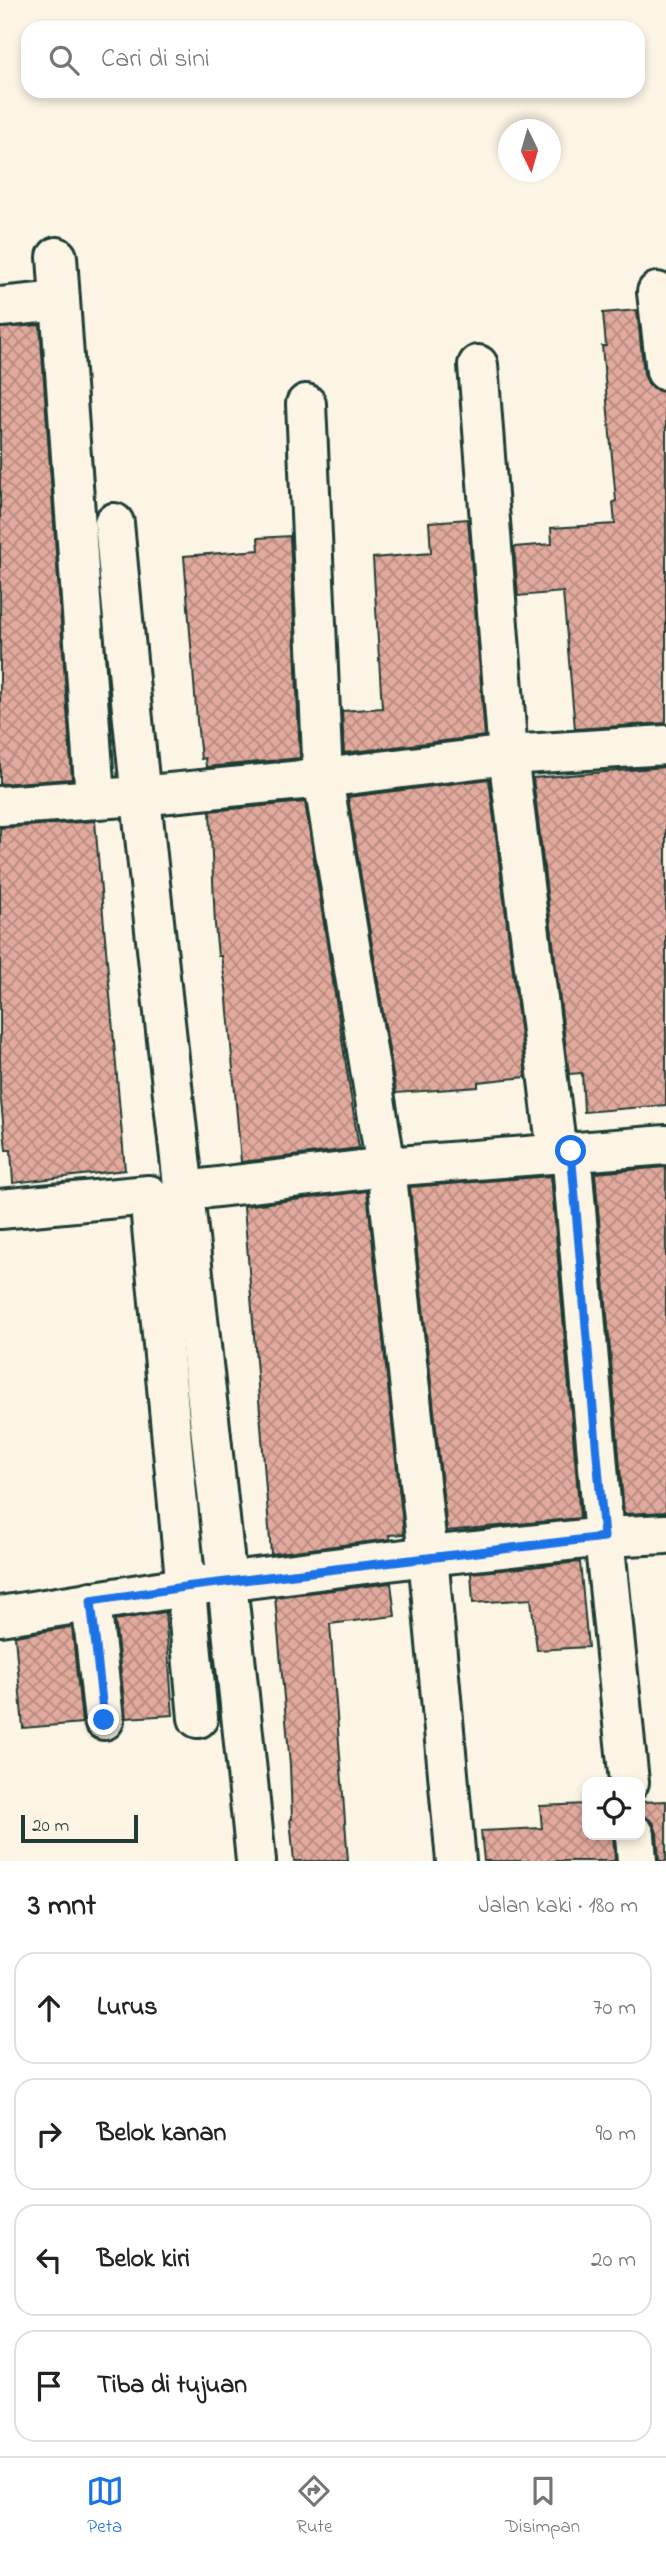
<!DOCTYPE html>
<html lang="id">
<head>
<meta charset="utf-8">
<style>
	:root { --surface:#fff; --page:#f2f2f2; --text:#222; --muted:#767676; --line:#e0e0e0; --accent:#1a73e8 }
	body { margin:0; font-family:"Indie Flower",sans-serif; background:var(--page); color:var(--text) }
	.controls { position:absolute; right:21px; bottom:21px; display:grid; overflow:hidden; border-radius:14px; box-shadow:0 4px 10px #0003 }
	.controls button { width:63px; height:63px; display:grid; place-items:center; padding:0; border:0; border-bottom:2px solid var(--line); background:var(--surface); color:var(--text); font:35px sans-serif }
	.compass { position:absolute; left:498px; top:119px; width:63px; height:63px; border-radius:50%; background:var(--surface); box-shadow:0 4px 10px #0003; rotate:175deg }
	.scale { position:absolute; left:21px; bottom:18px; width:117px; box-sizing:border-box; padding-left:7px; border:4px solid #1f3d34; border-top:0; font-size:19px; line-height:24px; white-space:nowrap; color:#1f3d34; -webkit-text-stroke:5px #fcf5e5; paint-order:stroke }
	.stop { position:absolute; width:21px; height:21px; margin:-16px; border:5px solid #1a73e8; border-radius:50%; background:#fff }
	.stop.end { background:#1a73e8; border-color:#fff; box-shadow:0 2px 7px #0008 }
	.list { margin:0; padding:0; list-style:none }
	h2 { display:flex; justify-content:space-between; align-items:center; height:91px; margin:0; padding:0 28px; font-size:30px }
	h2 small { font-size:23px; font-weight:400; color:var(--muted) }
	.list li { display:grid; grid-template-columns:46px 1fr auto; gap:21px; align-items:center; box-sizing:border-box; height:112px; margin:0 14px 14px; padding:0 14px; border:2px solid var(--line); border-radius:21px }
	.list b { display:block; font-size:26px; white-space:nowrap }
	.list em { font-size:23px; font-style:normal; color:var(--muted) }
	.icon { flex:none; width:38px; height:38px; fill:none; stroke:currentColor; stroke-width:2; stroke-linecap:round; stroke-linejoin:round }
	.map { position:relative; flex:none; width:666px; height:1861px; overflow:hidden }
	.search { position:absolute; background:var(--surface); box-shadow:0 4px 10px #0003; left:21px; right:21px; top:21px; height:77px; display:flex; align-items:center; gap:18px; box-sizing:border-box; padding:0 24px; border-radius:21px; color:var(--muted); font-size:26px }
	.sheet { height:595px; background:var(--surface) }
	nav { display:flex; justify-content:space-around; align-items:center; box-sizing:border-box; height:98px; border-top:2px solid var(--line); background:var(--surface); font-size:19px; color:var(--muted) }
	nav a { display:grid; justify-items:center; gap:4px }
	nav .on { color:var(--accent) }
	.map>svg:first-child { display:block }
	.building { fill:url(#building-cross-hatch); stroke:#1f3d34; stroke-width:2 }
	.lines { fill:none; stroke-linecap:round; stroke-linejoin:round }
	.minor-casing { stroke:#1f3d34; stroke-width:44 }
	.minor { stroke:#fcf5e5; stroke-width:38 }
	.route { stroke:#1a73e8; stroke-width:9 }
</style>
</head>
<body>
<div class="map">
<svg width="666" height="1861" viewBox="0 0 666 1861">
	<defs>
		<pattern id="building-cross-hatch" width="8" height="8" patternUnits="userSpaceOnUse" patternTransform="scale(1.75)"><rect width="8" height="8" fill="#e2a99d"/><path d="M0 0l8 8M0 8l8-8" fill="none" stroke="#b78b81"/></pattern>
	</defs>
	<rect width="100%" height="100%" fill="#fcf5e5"/>
	<filter id="ink" filterUnits="userSpaceOnUse"><feTurbulence type="fractalNoise" baseFrequency=".0143" numOctaves="2"/><feDisplacementMap in="SourceGraphic" scale="14" xChannelSelector="R" yChannelSelector="G"/><feConvolveMatrix kernelMatrix="1 2 1 2 8 2 1 2 1" color-interpolation-filters="sRGB"/></filter>
	<g filter="url(#ink)">
		<g class="building">
			<polygon points="637,310 644,374 649,385 664,392 666,420 666,723 575,729 563,592 518,596 514,547 552,544 551,528 615,524 613,502 616,501 602,346 606,346 603,313"/>
			<polygon points="40,325 72,779 0,784 0,328"/>
			<polygon points="468,519 485,736 344,753 342,711 382,708 373,558 431,553 429,522"/>
			<polygon points="290,536 300,758 206,767 205,758 201,759 197,721 184,556 259,550 258,538"/>
			<polygon points="666,767 666,1105 584,1112 582,1073 569,1074 533,778"/>
			<polygon points="489,779 526,1077 478,1082 478,1087 396,1093 348,797"/>
			<polygon points="305,802 359,1148 241,1162 226,988 221,956 218,956 215,925 210,811"/>
			<polygon points="95,821 125,1170 13,1183 11,1150 6,1150 0,1092 0,828"/>
			<polygon points="666,1167 666,1512 624,1514 595,1173"/>
			<polygon points="551,1176 580,1518 447,1531 410,1187"/>
			<polygon points="367,1191 404,1534 389,1535 390,1539 271,1554 244,1206"/>
			<polygon points="580,1562 588,1647 537,1650 531,1599 473,1603 471,1573"/>
			<polygon points="391,1583 395,1616 330,1624 348,1861 294,1861 290,1819 292,1819 290,1765 275,1597"/>
			<polygon points="165,1612 173,1715 126,1718 115,1620"/>
			<polygon points="72,1627 82,1723 23,1728 15,1636"/>
			<polygon points="666,1801 666,1861 659,1861 657,1833 653,1822 640,1814 640,1802"/>
			<polygon points="587,1804 587,1835 613,1835 615,1861 484,1861 481,1831 542,1828 540,1806"/>
		</g>
		<g class="lines">
			<g class="minor-casing">
				<g id="minor">
					<polyline points="57,257 95,798"/>
					<polyline points="657,292 666,371"/>
					<polyline points="0,307 60,301"/>
					<polyline points="478,365 508,755 557,1153"/>
					<polyline points="306,404 323,778 386,1167 428,1556 456,1861"/>
					<path d="M114 523C155 970 212 1415 256 1861"/>
					<polyline points="0,806 139,796 323,778 508,755 666,745"/>
					<polyline points="571,1151 604,1537 629,1782"/>
					<polyline points="184,1191 386,1167 666,1145"/>
					<polyline points="0,1209 149,1195 198,1718"/>
					<polyline points="91,1601 104,1720"/>
					<polyline points="0,1616 184,1587 428,1556 604,1537 666,1534"/>
					<polyline points="635,1835 637,1861"/>
				</g>
			</g>
			<use href="#minor" class="minor"/>
		</g>
	</g>
	<g class="lines" filter="url(#ink)">
		<polyline class="route" points="104,1720 91,1601 184,1587 604,1537 571,1151"/>
	</g>
</svg>
<div class="controls">
<button><svg class="icon" aria-label="locate" viewBox="0 0 24 24"><circle cx="12" cy="12" r="6"/><path d="M12 2v4M12 18v4M2 12h4M18 12h4"/></svg></button>
</div>
<svg class="compass" viewBox="-18 -18 36 36"><path d="M0-13l5 13h-10z" fill="#e53935"/><path d="M0 13l5-13h-10z" fill="#767676"/></svg>
<div class="scale">20 m</div>
<div class="stop" style="left:571px;top:1151px"></div>
<div class="stop end" style="left:104px;top:1720px"></div>
<div class="search"><svg class="icon" aria-label="search" viewBox="0 0 24 24"><circle cx="10" cy="10" r="6"/><path d="M15 15l6 6"/></svg>Cari di sini</div>
</div>
<section class="sheet">
<h2>3 mnt<small>Jalan kaki · 180 m</small></h2>
<ul class="list">
<li><svg class="icon" aria-label="ahead" viewBox="0 0 24 24"><path d="M12 20V5M6 11l6-6 6 6"/></svg><div><b>Lurus</b></div><em>70 m</em></li>
<li><svg class="icon" aria-label="right" viewBox="0 0 24 24"><path d="M7 20v-9h11M14 6l5 5-5 5"/></svg><div><b>Belok kanan</b></div><em>90 m</em></li>
<li><svg class="icon" aria-label="left" viewBox="0 0 24 24"><path d="M17 20v-9H6M10 6l-5 5 5 5"/></svg><div><b>Belok kiri</b></div><em>20 m</em></li>
<li><svg class="icon" aria-label="arrive" viewBox="0 0 24 24"><path d="M6 21V4h12l-3 4 3 4H6"/></svg><div><b>Tiba di tujuan</b></div></li>
</ul>
</section>
<nav>
<a class="on"><svg class="icon" aria-label="map" viewBox="0 0 24 24"><path d="M3 6l6-2 6 2 6-2v14l-6 2-6-2-6 2zM9 4v14M15 6v14"/></svg>Peta</a>
<a><svg class="icon" aria-label="directions" viewBox="0 0 24 24"><path d="M12 3l9 9-9 9-9-9zM9 14v-3h6M13 9l2 2-2 2"/></svg>Rute</a>
<a><svg class="icon" aria-label="saved" viewBox="0 0 24 24"><path d="M7 4h10v16l-5-4-5 4z"/></svg>Disimpan</a>
</nav>
</body>
</html>
